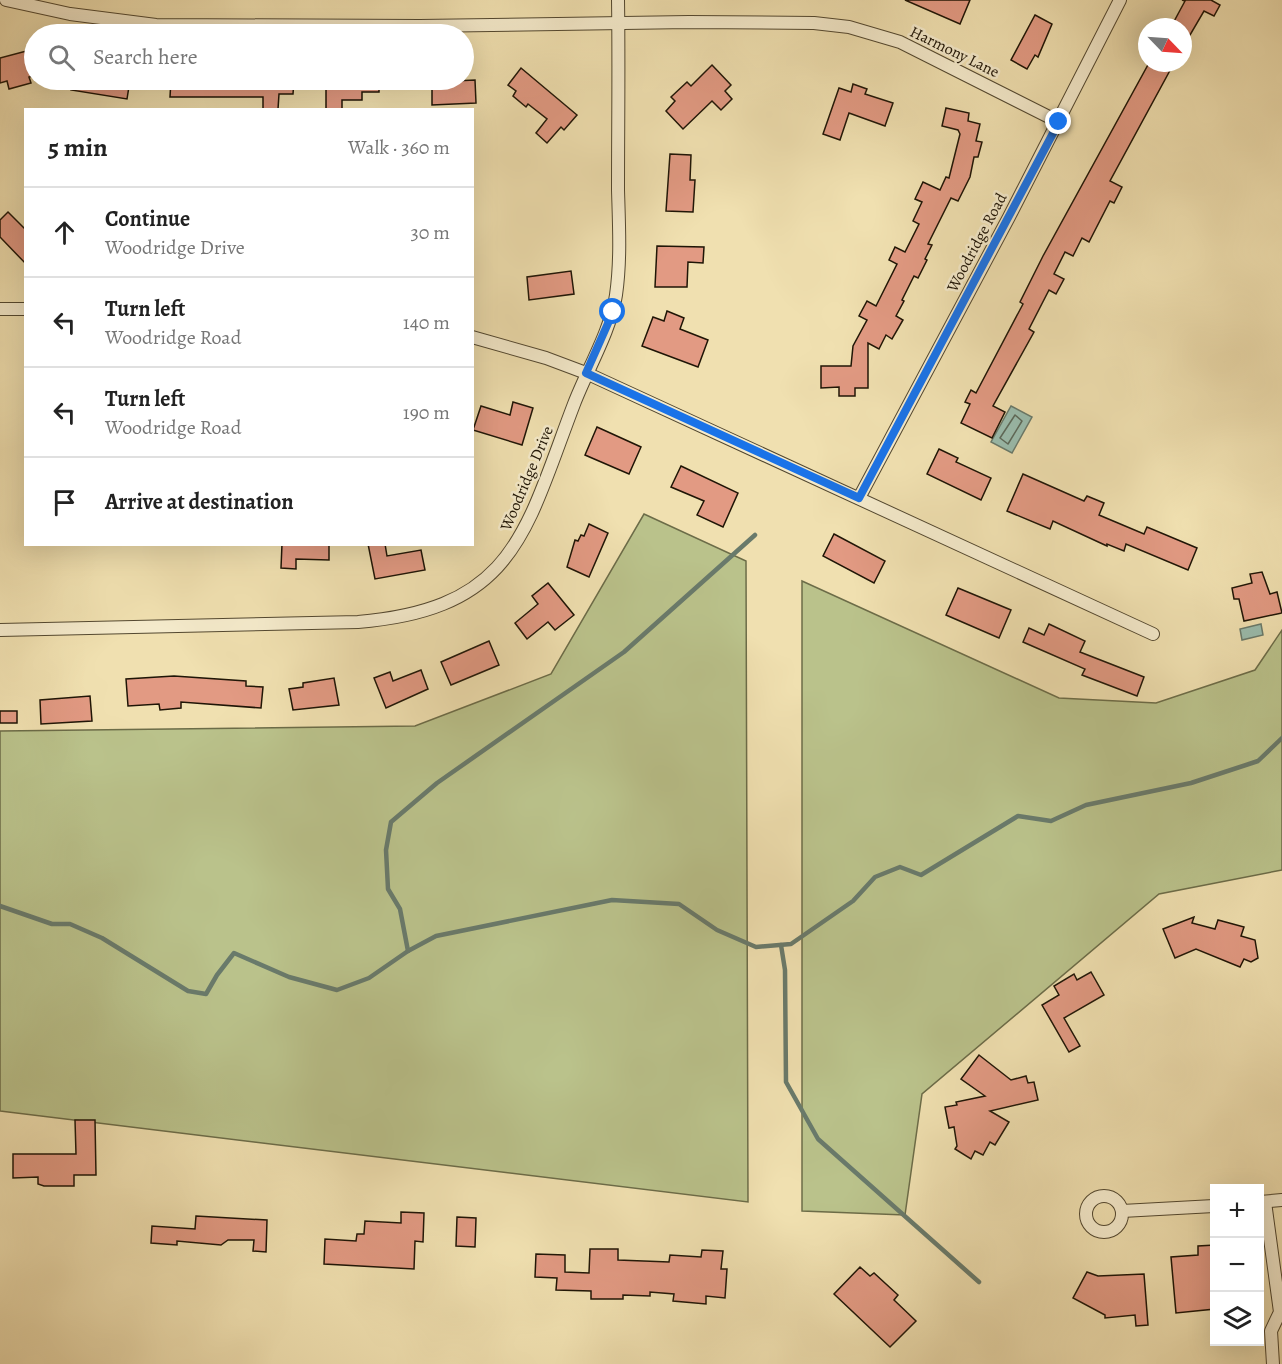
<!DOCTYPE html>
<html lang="en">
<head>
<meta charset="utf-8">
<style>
	:root { --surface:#fff; --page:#f2f2f2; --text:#222; --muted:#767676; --line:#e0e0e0 }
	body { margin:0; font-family:Alegreya,serif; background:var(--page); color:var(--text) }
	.controls { position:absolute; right:18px; bottom:18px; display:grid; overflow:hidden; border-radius:0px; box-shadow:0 6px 24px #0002 }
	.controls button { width:54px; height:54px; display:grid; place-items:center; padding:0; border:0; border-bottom:2px solid var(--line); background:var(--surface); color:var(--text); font:30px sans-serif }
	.compass { position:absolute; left:1138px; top:18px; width:54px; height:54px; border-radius:50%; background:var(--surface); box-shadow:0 6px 24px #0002; rotate:115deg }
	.stop { position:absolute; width:18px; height:18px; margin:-14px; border:4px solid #1a73e8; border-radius:50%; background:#fff }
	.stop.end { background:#1a73e8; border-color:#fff; box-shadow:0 2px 6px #0008 }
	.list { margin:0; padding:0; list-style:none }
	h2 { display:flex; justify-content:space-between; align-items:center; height:78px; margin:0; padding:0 24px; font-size:26px }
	h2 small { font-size:20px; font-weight:400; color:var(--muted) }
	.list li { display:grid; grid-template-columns:39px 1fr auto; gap:18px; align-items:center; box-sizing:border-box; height:90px; padding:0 24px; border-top:2px solid var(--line) }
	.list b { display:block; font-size:22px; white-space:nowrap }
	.list p { margin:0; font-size:20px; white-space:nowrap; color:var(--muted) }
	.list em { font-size:20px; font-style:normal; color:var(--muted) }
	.icon { flex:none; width:33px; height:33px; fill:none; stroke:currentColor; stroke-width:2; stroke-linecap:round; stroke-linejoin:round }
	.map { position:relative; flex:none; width:1282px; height:1364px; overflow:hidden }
	.search { position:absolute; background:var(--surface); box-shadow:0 6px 24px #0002; left:24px; top:24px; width:450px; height:66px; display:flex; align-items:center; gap:15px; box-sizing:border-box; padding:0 21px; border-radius:33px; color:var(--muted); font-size:22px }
	.panel { position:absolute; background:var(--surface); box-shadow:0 6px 24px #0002; left:24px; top:108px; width:450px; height:438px; border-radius:0px }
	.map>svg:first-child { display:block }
	.green { fill:#bac28b; stroke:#6c6c48; stroke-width:1.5 }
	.water { fill:#9abdae; stroke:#697a6b; stroke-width:1.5 }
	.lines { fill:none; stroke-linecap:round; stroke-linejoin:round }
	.shore { stroke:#5c695a; stroke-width:1.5 }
	.stream { stroke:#697a6b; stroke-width:4.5 }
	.building { fill:#e29a83; stroke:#1f1506; stroke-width:1.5 }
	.street-casing { stroke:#534830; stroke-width:14 }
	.street { stroke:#f5ebcc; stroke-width:12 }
	.route { stroke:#1a73e8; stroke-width:8 }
	.labels { text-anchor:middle; stroke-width:5; stroke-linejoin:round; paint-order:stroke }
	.street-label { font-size:16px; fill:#1f1506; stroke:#f5ebcc }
</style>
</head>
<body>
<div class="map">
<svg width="1282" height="1364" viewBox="0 0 1282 1364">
	<rect width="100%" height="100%" fill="#f0e0b0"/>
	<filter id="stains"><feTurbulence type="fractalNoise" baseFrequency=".00333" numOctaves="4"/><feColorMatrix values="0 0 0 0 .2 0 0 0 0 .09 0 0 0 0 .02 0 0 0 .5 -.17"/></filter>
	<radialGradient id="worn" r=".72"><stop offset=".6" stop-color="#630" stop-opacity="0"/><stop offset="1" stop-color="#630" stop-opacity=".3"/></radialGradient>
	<g class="green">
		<polygon points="644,514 746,561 748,1202 0,1111 0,731 415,726 551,674"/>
		<polygon points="802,581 1059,698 1156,703 1255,670 1282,630 1282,870 1159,894 922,1094 905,1215 802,1211"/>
	</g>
	<g class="water">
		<polygon points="1011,406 1032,417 1012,453 991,442"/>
		<polygon points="1261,624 1263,635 1242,640 1240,629"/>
	</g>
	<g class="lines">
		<polygon class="shore" points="1015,415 1022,421 1008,444 1000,438"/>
		<g class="stream">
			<polyline points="0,906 52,924 70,924 102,938 188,991 206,994 217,975 234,953 289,977 337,990 369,978 408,951 436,936 612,900 679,904 717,930 756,947 791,944 853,901 875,877 900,867 921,875 1018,816 1051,821 1086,805 1191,783 1258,761 1282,738"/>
			<polyline points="781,945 785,970 786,1082 818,1139 979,1282"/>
			<polyline points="408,951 400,909 388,889 386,850 391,822 437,783 624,652 755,535"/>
		</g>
	</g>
	<g class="building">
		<polygon points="905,0 970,0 960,24"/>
		<polygon points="1182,0 1211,0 1220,5 1214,16 1204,11 1183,47 1183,27 1171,27 1185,1"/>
		<polygon points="1035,15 1052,24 1038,57 1035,55 1027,69 1011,60"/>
		<polygon points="34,49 34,76 29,77 31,83 9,89 7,81 0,83 0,58"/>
		<polygon points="1149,63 1174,63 1110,181 1122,187 1114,203 1110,201 1089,242 1082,238 1073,256 1065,252 1054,274 1064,279 1056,294 1049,290 1029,329 1034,332 993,406 1005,412 992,438 961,423 970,404 965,402 971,390 976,393 1023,304 1020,302 1043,256"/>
		<polygon points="712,65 731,85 725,91 732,99 721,110 712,101 683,129 666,111 675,101 671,97 687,82 691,86"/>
		<polygon points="521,68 577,115 564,130 561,127 547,143 536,133 547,119 528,104 526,107 513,96 516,91 508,85"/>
		<polygon points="73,80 130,80 127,99 71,90"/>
		<polygon points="171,80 294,80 293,94 279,94 278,109 263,109 263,97 170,97"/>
		<polygon points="326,80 379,80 379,92 362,92 362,100 342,100 342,109 326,109"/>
		<polygon points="475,80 476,103 432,105 432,82"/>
		<polygon points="853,84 867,89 865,94 893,103 885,126 849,113 840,140 823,134 839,88 851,92"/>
		<polygon points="946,108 969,113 968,121 980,124 976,141 982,142 978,157 974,157 970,177 958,201 951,198 928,244 932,245 925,259 927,260 918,278 914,276 902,300 904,301 896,316 903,320 892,339 886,335 879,349 868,343 868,388 855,388 855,396 839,396 839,387 821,388 821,366 851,366 853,346 867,320 859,316 867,301 876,306 897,264 889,260 895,247 905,252 919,224 913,221 922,202 915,199 923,182 940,190 946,177 949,178 960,134 958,130 942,126"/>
		<polygon points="670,154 691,155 690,180 695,180 693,212 666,211"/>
		<polygon points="8,212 26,230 26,264 0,237 0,220"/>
		<polygon points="657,246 704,247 703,263 688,262 687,287 655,287"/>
		<polygon points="571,271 574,294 529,300 527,277"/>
		<polygon points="667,311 684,318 680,329 708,340 698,367 642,346 653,317 664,321"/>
		<polygon points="513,402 533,408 522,445 473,430 481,406 510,415"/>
		<polygon points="597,427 641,447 629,474 585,455"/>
		<polygon points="939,449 958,458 956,462 991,478 981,500 927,474"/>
		<polygon points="681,466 738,493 723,527 697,515 704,501 671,487"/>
		<polygon points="1023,474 1084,501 1087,496 1104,503 1099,515 1144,534 1147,527 1197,548 1188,570 1126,544 1124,551 1107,544 1107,546 1053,521 1050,529 1007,511"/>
		<polygon points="589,524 608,533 589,577 567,567 575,540 578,541 581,535 584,536"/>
		<polygon points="834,534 885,561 874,583 823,556"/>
		<polygon points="282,544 329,544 329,560 296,559 296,569 281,568"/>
		<polygon points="368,544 385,544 387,556 421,550 425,570 375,579"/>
		<polygon points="1262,572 1270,594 1277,592 1282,613 1244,621 1239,599 1234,599 1232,588 1252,583 1250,574"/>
		<polygon points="548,583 574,615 555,630 548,622 527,639 515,623 538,604 532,596"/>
		<polygon points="958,588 1011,610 999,638 946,615"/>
		<polygon points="1049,624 1085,641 1080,652 1144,677 1137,696 1082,675 1085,669 1023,642 1029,628 1044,635"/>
		<polygon points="489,641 499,665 451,685 441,662"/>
		<polygon points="421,670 428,689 386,708 374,678 390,672 393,681"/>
		<polygon points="174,676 246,681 246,686 263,687 261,708 181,702 181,708 160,710 159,704 128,706 126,679"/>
		<polygon points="334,678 339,705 293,710 289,689 303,687 303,683"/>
		<polygon points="90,696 92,721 41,724 40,700"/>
		<rect x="0" y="711" width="17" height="12"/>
		<polygon points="1194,917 1192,923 1215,929 1218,920 1244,927 1241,936 1255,940 1258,958 1251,962 1244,959 1240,967 1196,949 1175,958 1163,929"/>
		<polygon points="1091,972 1104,995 1064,1018 1080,1046 1069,1052 1042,1005 1059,995 1054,986 1074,974 1077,980"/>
		<polygon points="979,1055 1011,1080 1026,1076 1028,1083 1034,1082 1038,1100 990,1111 1009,1122 995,1145 990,1142 983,1155 975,1151 971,1159 955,1149 957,1146 954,1127 949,1128 945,1107 957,1105 956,1102 985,1096 961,1079"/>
		<polygon points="75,1120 95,1120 96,1175 74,1175 74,1186 44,1186 38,1184 38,1177 13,1178 13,1154 76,1154"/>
		<polygon points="401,1212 424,1213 423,1242 415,1241 414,1269 324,1264 325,1239 356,1241 357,1234 364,1234 365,1221 401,1223"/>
		<polygon points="196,1216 267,1220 266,1252 253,1251 254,1240 228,1240 221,1245 177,1241 177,1245 151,1243 152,1226 195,1229"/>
		<polygon points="457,1217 476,1218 475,1247 456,1246"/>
		<polygon points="1215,1245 1215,1309 1176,1313 1171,1257 1198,1255 1198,1246"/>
		<polygon points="590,1249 618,1249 618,1260 669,1262 670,1255 701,1257 702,1250 723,1251 721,1269 727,1269 725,1298 706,1296 706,1304 673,1301 674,1294 650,1292 650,1296 623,1295 623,1299 591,1299 591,1291 556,1290 557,1278 535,1277 536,1254 565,1255 565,1272 589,1273"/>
		<polygon points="860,1267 870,1276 874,1273 898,1295 894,1300 916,1321 890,1347 834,1294"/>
		<polygon points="1087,1272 1098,1276 1144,1274 1148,1325 1136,1326 1135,1315 1105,1318 1105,1315 1073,1298"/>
	</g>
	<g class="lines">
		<g class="street-casing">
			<g id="street">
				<polyline points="6,0 70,14 156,25 420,26 689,22 814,23 849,27 900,42 1059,122"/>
				<polyline points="0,309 26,309"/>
				<polyline points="472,337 546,358 586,373 1153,634"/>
				<polyline points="859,498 1009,217 1120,0"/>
				<path d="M0 630 358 622C515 609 525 532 574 404 587 370 611 330 616 295 621 260 619 225 618 190 618 127 619 64 618 0"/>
				<circle cx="1104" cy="1214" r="18"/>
				<polyline points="1260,1202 1282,1200"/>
				<polyline points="1265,1202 1280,1312 1271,1331 1273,1364"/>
				<polyline points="1122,1211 1214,1206"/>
			</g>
		</g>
		<use href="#street" class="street"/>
	</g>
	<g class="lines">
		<polyline class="route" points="613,312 586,373 859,498 1059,122"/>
	</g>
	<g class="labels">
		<g class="street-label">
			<text transform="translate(955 51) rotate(26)" y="6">Harmony Lane</text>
			<text transform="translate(976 242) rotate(-62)" y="6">Woodridge Road</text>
			<text transform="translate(526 478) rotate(-67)" y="6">Woodridge Drive</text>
		</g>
	</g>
	<rect width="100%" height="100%" filter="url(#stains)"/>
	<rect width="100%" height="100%" fill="url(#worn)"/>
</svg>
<div class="controls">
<button>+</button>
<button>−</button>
<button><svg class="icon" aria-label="layers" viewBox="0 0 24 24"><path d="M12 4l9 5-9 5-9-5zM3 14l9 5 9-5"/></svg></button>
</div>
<svg class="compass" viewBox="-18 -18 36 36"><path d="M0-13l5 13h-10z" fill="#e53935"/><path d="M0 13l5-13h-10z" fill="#767676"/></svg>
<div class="stop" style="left:613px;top:312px"></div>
<div class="stop end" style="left:1059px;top:122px"></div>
<div class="search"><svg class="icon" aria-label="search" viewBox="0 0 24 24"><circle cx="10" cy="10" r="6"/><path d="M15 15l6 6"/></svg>Search here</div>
<section class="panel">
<h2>5 min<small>Walk · 360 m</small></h2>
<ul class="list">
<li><svg class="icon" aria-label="ahead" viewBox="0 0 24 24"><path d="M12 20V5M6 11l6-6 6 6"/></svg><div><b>Continue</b><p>Woodridge Drive</p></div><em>30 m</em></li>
<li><svg class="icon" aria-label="left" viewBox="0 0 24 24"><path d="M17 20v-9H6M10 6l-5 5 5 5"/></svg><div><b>Turn left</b><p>Woodridge Road</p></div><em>140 m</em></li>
<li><svg class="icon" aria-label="left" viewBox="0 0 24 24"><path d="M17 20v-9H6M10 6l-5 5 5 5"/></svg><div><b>Turn left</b><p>Woodridge Road</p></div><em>190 m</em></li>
<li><svg class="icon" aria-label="arrive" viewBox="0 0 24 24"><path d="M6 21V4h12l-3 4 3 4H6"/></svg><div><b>Arrive at destination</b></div></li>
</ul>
</section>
</div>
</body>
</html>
